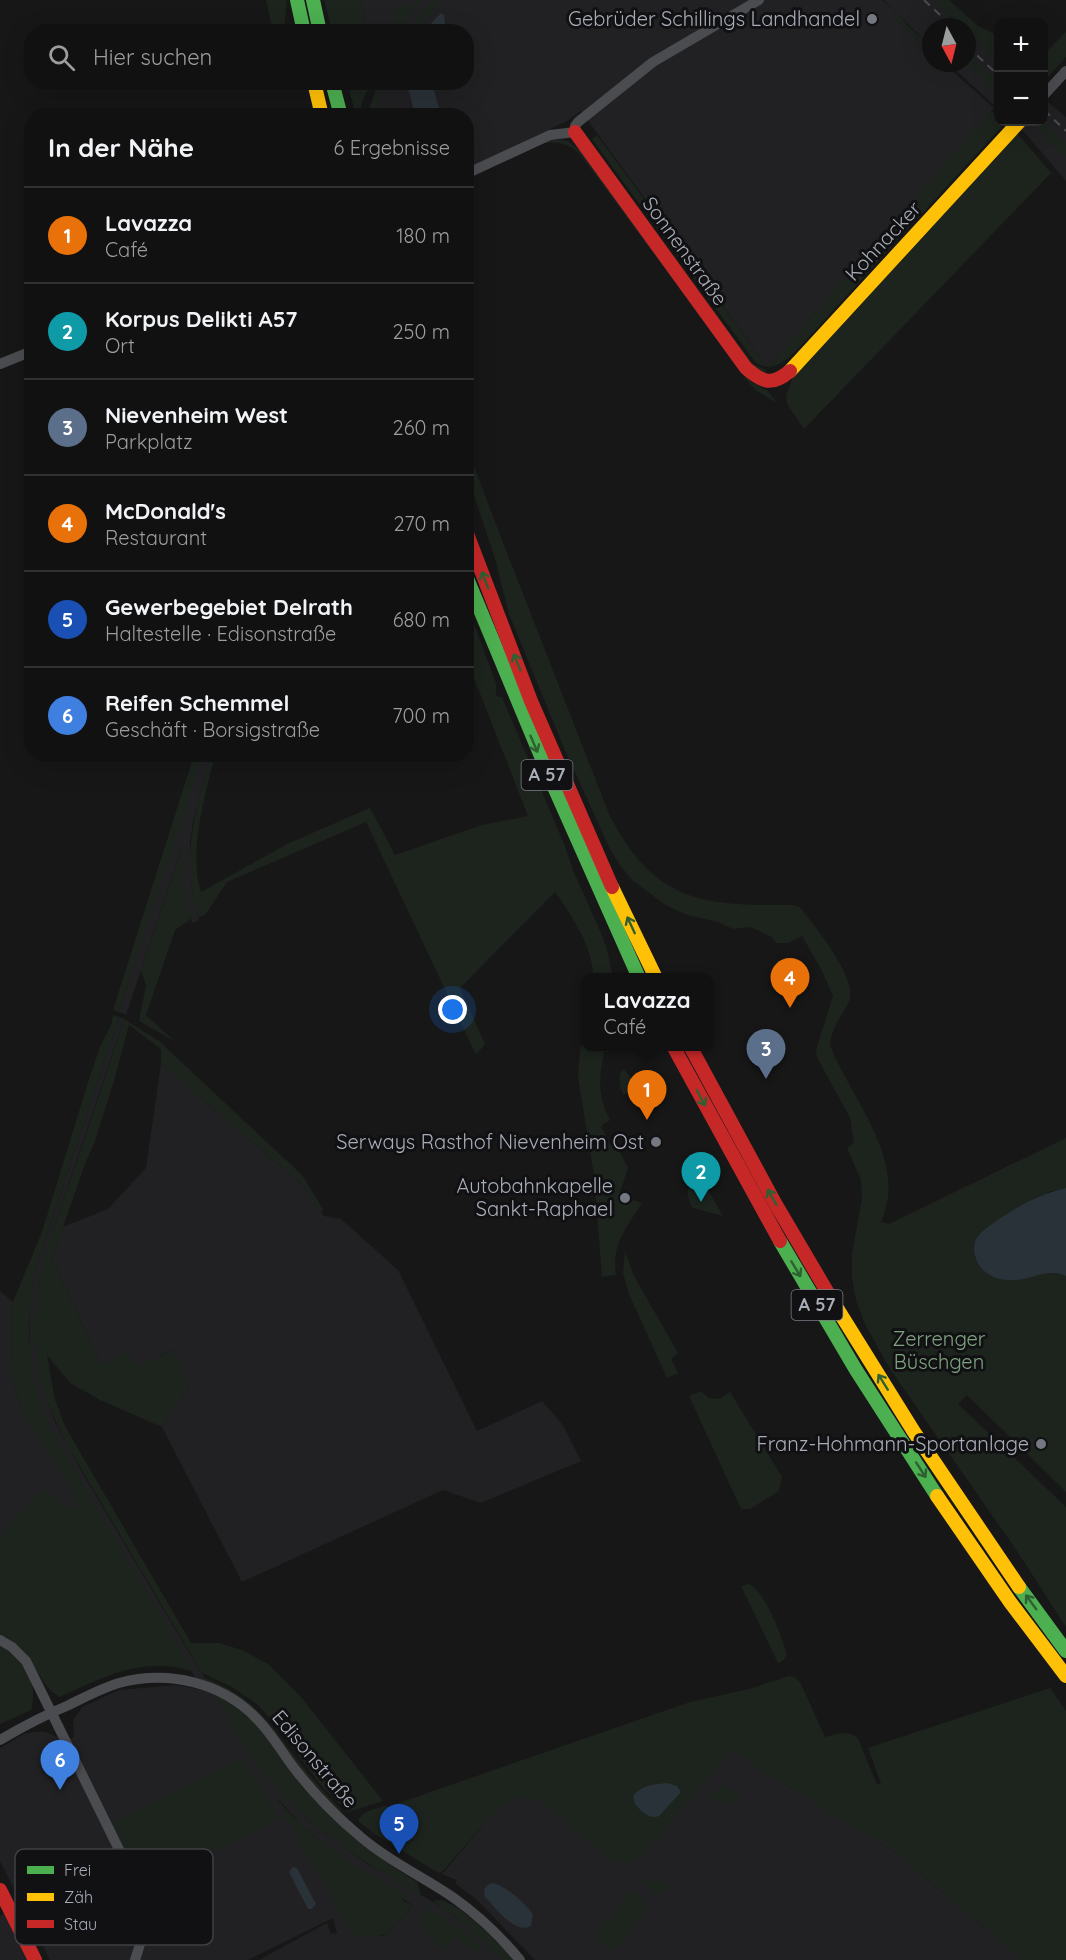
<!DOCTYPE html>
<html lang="de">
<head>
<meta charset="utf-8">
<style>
	:root { --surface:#111; --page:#1e1f1f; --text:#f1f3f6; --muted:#9c9d9f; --line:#303131; --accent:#db2777 }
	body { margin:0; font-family:Quicksand,sans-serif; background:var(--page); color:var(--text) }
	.controls { position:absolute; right:18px; top:18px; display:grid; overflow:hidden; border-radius:12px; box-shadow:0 6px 24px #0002 }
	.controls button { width:54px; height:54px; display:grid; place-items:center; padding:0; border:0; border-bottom:2px solid var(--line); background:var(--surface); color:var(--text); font:30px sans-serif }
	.compass { position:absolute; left:922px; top:18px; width:54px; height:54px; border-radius:50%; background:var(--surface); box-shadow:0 6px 24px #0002; rotate:173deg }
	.you { position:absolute; left:453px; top:1010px; width:21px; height:21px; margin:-15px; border:4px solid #fff; border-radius:50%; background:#1a73e8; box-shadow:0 0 0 9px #1a73e833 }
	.badge { display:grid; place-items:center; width:39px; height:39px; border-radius:50%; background:var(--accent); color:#fff; font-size:20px; font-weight:700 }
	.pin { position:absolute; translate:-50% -50px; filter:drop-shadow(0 2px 3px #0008) }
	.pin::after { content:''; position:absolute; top:32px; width:21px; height:18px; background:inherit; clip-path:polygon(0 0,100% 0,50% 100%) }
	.popup { position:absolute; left:581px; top:973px; width:132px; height:78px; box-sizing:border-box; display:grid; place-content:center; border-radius:12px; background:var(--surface); filter:drop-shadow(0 2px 4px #0005); font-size:20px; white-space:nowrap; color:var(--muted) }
	.popup b { font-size:22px; color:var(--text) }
	.popup::after { content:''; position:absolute; left:50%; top:100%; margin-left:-12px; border:12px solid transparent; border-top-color:var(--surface) }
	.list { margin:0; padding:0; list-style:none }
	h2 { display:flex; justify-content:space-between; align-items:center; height:78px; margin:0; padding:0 24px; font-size:26px }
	h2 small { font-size:20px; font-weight:400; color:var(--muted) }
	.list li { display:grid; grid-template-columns:39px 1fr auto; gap:18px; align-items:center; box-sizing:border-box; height:96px; padding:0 24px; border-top:2px solid var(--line) }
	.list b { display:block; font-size:22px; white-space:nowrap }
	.list p { margin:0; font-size:20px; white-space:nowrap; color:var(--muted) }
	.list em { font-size:20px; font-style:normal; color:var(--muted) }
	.icon { flex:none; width:33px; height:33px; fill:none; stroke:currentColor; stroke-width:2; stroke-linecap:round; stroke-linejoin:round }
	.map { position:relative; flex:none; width:1066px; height:1960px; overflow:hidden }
	.search { position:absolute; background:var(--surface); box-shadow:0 6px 24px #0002; left:24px; top:24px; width:450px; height:66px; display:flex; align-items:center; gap:15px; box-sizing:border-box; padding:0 21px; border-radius:24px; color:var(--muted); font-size:22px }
	.panel { position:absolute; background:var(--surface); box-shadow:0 6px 24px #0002; left:24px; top:108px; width:450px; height:654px; border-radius:24px }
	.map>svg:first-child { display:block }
	.built { fill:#212123; fill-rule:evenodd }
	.green { fill:#1d241e }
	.water { fill:#2a3239 }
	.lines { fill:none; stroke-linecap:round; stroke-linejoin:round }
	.street { stroke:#4b4c50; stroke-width:10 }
	.fast { stroke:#4caf50; stroke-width:14 }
	.slow { stroke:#ffc107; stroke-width:14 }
	.jam { stroke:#c62828; stroke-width:14 }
	.rail { stroke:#4b4c4f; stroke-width:2; stroke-dasharray:8 6; stroke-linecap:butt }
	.oneway { stroke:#2e6032 }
	.poi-dot { fill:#757880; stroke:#111113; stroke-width:2 }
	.labels { text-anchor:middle; stroke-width:6; stroke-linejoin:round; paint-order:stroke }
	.shield { fill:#111113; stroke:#7b7e86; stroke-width:1.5 }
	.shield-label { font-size:18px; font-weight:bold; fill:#a8adb8 }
	.poi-label { font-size:20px; fill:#a8adb8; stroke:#111113; text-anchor:end }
	.street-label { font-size:20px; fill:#a8adb8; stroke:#111113 }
	.park-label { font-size:20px; fill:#7fa381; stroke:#111113 }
	.key { fill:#111113; stroke:#3e4045; stroke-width:1.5 }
	.key-label { font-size:16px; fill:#a8adb8 }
</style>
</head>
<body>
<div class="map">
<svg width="1066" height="1960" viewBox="0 0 1066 1960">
	<rect width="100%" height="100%" fill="#171717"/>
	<g class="built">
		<polygon points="361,0 882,0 892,9 899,22 931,52 931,63 943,63 994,108 769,365 766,365 581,111 567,121 467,169 466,116 374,115 376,103 375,83 466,82 466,32 367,31"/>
		<polygon points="884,0 933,0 962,27 931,27 931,47"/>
		<polygon points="967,31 998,61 998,109 948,63 967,63"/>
		<polygon points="1044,99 1066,117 1066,181 1025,133 1012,122 1044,122"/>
		<polygon points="202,755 210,755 193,822 190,842 192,890 199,920 193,923 189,913 183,887 182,848 126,1015 119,1012"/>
		<path d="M119 1017 124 1019 55 1224 38 1286 34 1341 40 1375 54 1420 79 1467 190 1654 255 1760 271 1782 306 1818 327 1835 366 1863 445 1909 475 1933 503 1960H259L327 1923 331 1934 337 1933 333 1918 248 1960H50L0 1861V1748L24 1734 35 1732H45L58 1737 62 1742 74 1737 73 1721 82 1707 119 1690 176 1685 202 1690 51 1430 41 1408 30 1359 29 1303 36 1267ZM279 1800 300 1824 321 1842 338 1855 375 1878 413 1906 387 1933 382 1936 354 1934 277 1802Z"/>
		<polygon points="161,1064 306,1188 324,1216 341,1219 398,1270 477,1431 542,1401 563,1425 581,1461 481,1503 443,1490 242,1582 162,1427 190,1386 173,1350 136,1368 101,1364 52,1259 63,1227 108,1209 146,1168"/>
		<polygon points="0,1291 13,1302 12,1374 20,1406 81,1505 72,1510 0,1535"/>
		<polygon points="731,1751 895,1852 1023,1960 535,1960 477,1900 456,1884 456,1880 442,1874 513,1790"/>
		<polygon points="4,1914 28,1960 0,1960 0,1916"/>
	</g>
	<g class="green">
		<polygon points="266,0 287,0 284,31 273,31"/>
		<polygon points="324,0 361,0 367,31 332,31"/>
		<polygon points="417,0 423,0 398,31 393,31 394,6 399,5 410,8"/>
		<polygon points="432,0 441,0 417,31 408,31"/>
		<polygon points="882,0 894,9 908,26 931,47 931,52 899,22 892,9"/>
		<polygon points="933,0 949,0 978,26 997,35 998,61 967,31 967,27 962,27"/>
		<polygon points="1066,32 1066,57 1044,81 1044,54"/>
		<polygon points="967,53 998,82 998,94 967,62"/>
		<polygon points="347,83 371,83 363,99 359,115 356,115"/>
		<polygon points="378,83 386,83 377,103 374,115 367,115"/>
		<path d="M991 111 998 116V122H1006L795 352C783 363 771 373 755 362L592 139 597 135 766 365H769Z"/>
		<polygon points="1028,122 1042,122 1066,144 1066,157"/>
		<polygon points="1018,134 1051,173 804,429 787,404 786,396 794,374"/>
		<path d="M552 139 568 141 583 153 751 382 768 391 777 403 757 391 750 384 580 154C566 142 557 141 540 144Z"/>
		<polygon points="589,140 747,356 753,364 766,370 766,373 752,366 588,144"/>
		<path d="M466 445 497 527 609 814C654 902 701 906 792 905L800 907C815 927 854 973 850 998 848 1006 843 1011 839 1019 834 1027 831 1036 830 1045 851 1100 909 1160 881 1222L889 1224 1066 1138V1188L1048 1192 1014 1280C1032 1277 1049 1269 1066 1276V1492L967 1395 958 1404 1066 1507V1627L1017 1551 890 1369 865 1324 856 1300 852 1278V1254L862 1198 861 1180 847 1148 854 1143 850 1118 817 1057 816 1050 833 996 821 969 802 936 788 943H776L772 937 750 927 733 929 718 922 684 914 664 904 632 880 619 864 609 847 564 748 509 614 496 562 467 474Z"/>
		<path d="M467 605 496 683V696L502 697 564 844 573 870 601 933 607 949 613 977H593C594 949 571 914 555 892L460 988 485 1044 476 1055 366 822 227 882 205 915 200 917H198C181 854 195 815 210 755H215C205 794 188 853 201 892L289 843 370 808 395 855 482 825 528 816 467 660Z"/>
		<polygon points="194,755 202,755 201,761 119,1012 113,1010"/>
		<polygon points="183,846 183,887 191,919 175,930 146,1015 174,1041 139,1021 146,985 141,971"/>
		<path d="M113 1015 119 1017 36 1267C23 1323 28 1377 51 1430L193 1671C183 1669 174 1666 164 1666 127 1664 93 1682 60 1697 42 1687 39 1671 27 1655 20 1645 10 1640 0 1635V1535L43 1488 71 1510 80 1505 20 1406 12 1374 13 1302 42 1232 89 1079 100 1047 111 1025Z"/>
		<path d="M124 1019 159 1041 302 1175 323 1209 321 1213 306 1188 161 1064V1049L129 1025 114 1081 94 1144 86 1161 52 1259 101 1364 128 1352 136 1367 174 1350 190 1386 162 1427 100 1400 70 1383 47 1355 55 1400 66 1428 191 1643H219L242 1650 268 1664 301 1697 383 1801 348 1812 321 1785 275 1724 258 1705 232 1687 202 1673 70 1450C52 1416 37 1381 34 1343 31 1285 54 1228 72 1175 90 1123 107 1071 124 1019Z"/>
		<path d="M585 1031 586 1046 609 1047 608 1052H604C599 1079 597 1095 610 1120L601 1126 611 1146 616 1144 628 1168 618 1198 621 1204 628 1205 633 1200 642 1203C627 1227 611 1245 616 1275L602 1277 594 1175 578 1077 580 1051Z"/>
		<polygon points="624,1069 633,1080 631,1085 635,1089 623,1095 620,1086 620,1074"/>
		<path d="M697 1170 723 1216 693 1208C684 1194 689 1185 694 1171Z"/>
		<polygon points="625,1251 634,1276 678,1353 671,1359 678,1373 667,1378 629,1294 623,1273"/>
		<polygon points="701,1391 709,1398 719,1399 730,1392 782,1477 779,1491 750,1509 741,1509 689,1396"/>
		<path d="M749 1584C765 1591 782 1637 787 1655L784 1660 778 1663 741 1586Z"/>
		<path d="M0 1645C24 1657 39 1684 31 1710L0 1724Z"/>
		<path d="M789 1676 794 1677 800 1682 825 1737C837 1734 847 1729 858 1738L877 1785 881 1783 868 1748 1050 1688 1066 1711V1960H1023L895 1852 731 1751 641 1857 627 1864 611 1860 545 1804 534 1799 516 1798 498 1808 443 1871 439 1873 376 1835 358 1821C363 1810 375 1809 385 1806L387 1807 690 1702 749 1689Z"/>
		<path d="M205 1678C258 1699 267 1722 300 1763 313 1781 328 1796 343 1812L336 1810 298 1767 272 1730 207 1682Z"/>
		<path d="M214 1694 232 1703 258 1726 284 1762 395 1868 417 1882 421 1895C367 1864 312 1831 271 1782 249 1755 232 1724 214 1694Z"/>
		<polygon points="243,1758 278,1818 144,1885 112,1825 114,1822"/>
		<path d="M723 1786C731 1787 740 1793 740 1801L738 1805 706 1800 715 1790Z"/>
		<path d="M278 1800C311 1841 356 1868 402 1891V1900L413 1906 387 1933C376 1939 365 1936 353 1934L276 1801Z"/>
		<polygon points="640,1879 671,1884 662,1894 657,1895 639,1880"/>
		<polygon points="630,1889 647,1904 648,1909 617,1947 611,1951 593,1937 624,1901 622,1898"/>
		<path d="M440 1900C461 1904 499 1944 515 1960H503L457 1918 433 1901Z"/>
		<path d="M428 1907 472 1939 489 1955 480 1950 474 1952 455 1937 445 1949C430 1936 413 1927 428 1907Z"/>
	</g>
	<g class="water">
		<polygon points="441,13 444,15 446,31 424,31"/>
		<polygon points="407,83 432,83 440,112 437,115 415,115"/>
		<path d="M1066 1188V1276C1049 1268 1034 1278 1017 1280 995 1282 976 1272 974 1249 974 1238 980 1233 988 1227 1011 1210 1038 1194 1066 1188Z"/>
		<path d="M667 1783 677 1786 681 1792 659 1816C650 1820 641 1811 635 1804L633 1796C642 1785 654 1784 667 1783Z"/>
		<polygon points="293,1867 297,1868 316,1904 312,1909 308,1909 289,1872"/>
		<path d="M492 1883C507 1886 523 1902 533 1914L531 1926C515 1935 496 1908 485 1897 483 1890 485 1885 492 1883Z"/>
	</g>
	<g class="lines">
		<g class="street">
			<polyline points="1044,95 1066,71"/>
			<polyline points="466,174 550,135 575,132 575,126 578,122 653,62 759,0"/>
			<polyline points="0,364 32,351"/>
			<path d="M0 1640 12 1647 26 1661 141 1894C147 1918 143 1937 135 1960"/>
			<path d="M0 1740C22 1727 45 1715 69 1705 85 1697 102 1688 119 1683 168 1670 222 1682 257 1719 273 1735 284 1756 298 1773 317 1797 339 1819 362 1838 390 1862 424 1877 454 1898 478 1915 501 1937 520 1960"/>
		</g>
		<g class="fast">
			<polyline points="297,0 304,32"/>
			<polyline points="313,0 320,32"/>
			<polyline points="332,82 341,116"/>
			<polyline points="466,576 550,778 639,978"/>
			<polyline points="780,1241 856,1370 937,1496"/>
			<polyline points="1019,1587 1066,1651"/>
		</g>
		<g class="slow">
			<polyline points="314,82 322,116"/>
			<polyline points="790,371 1019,122"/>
			<polyline points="612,887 656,978"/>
			<polyline points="835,1305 914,1432 1019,1587"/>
			<polyline points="937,1496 1010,1602 1066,1676"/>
		</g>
		<g class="jam">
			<path d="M575 132 746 368C763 383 772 386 790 371"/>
			<polyline points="466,531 531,701 612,887"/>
			<polyline points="673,1046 780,1241"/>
			<polyline points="690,1046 775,1203 835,1305"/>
			<polyline points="0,1890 35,1960"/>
		</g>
		<g class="rail">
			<polyline points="924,0 953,27"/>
			<polyline points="967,46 998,75"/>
			<polyline points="1044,110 1066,131"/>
		</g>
	</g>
	<defs><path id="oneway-shaft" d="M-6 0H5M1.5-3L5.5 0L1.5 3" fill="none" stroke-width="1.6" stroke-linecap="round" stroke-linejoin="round" transform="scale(1.5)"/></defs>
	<g class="oneway">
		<use href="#oneway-shaft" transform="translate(485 580) rotate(-111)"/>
		<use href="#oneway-shaft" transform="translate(517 662) rotate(-112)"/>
		<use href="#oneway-shaft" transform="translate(534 744) rotate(67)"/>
		<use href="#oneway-shaft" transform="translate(631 925) rotate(-115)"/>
		<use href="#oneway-shaft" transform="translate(701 1098) rotate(62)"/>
		<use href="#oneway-shaft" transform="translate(772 1197) rotate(-119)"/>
		<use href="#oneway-shaft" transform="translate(796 1269) rotate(59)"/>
		<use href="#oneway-shaft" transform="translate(883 1382) rotate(-122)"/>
		<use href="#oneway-shaft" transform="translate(921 1470) rotate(57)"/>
		<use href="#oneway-shaft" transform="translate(1031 1602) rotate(-126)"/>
	</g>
	<g class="poi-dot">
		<circle cx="872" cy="19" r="6"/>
		<circle cx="656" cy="1142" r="6"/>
		<circle cx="625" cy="1198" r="6"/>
		<circle cx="1041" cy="1444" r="6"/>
	</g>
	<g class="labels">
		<g class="shield">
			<rect x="521.5" y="760" width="51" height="30" rx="4.5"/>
			<rect x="791.5" y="1290" width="51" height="30" rx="4.5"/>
		</g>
		<g class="shield-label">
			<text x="547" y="781">A 57</text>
			<text x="817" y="1311">A 57</text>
		</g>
		<g class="poi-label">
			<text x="860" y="26">Gebrüder Schillings Landhandel</text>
			<text x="644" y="1149">Serways Rasthof Nievenheim Ost</text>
			<text x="613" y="1193">Autobahnkapelle<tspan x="613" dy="23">Sankt-Raphael</tspan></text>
			<text x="1029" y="1451">Franz-Hohmann-Sportanlage</text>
		</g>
		<g class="street-label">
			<text transform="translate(883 241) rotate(-47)" y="7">Kohnacker</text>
			<text transform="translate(685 251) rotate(54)" y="7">Sonnenstraße</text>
			<text transform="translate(315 1759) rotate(50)" y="7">Edisonstraße</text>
		</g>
		<g class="park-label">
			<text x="939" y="1346">Zerrenger<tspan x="939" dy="23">Büschgen</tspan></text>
		</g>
	</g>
	<rect x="15" y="1849" width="198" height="96" rx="9" class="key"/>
	<rect x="27" y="1866" width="27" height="8" fill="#4caf50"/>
	<rect x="27" y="1893" width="27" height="8" fill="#ffc107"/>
	<rect x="27" y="1920" width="27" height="8" fill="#c62828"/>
	<g class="key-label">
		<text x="64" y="1876">Frei</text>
		<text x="64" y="1903">Zäh</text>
		<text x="64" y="1930">Stau</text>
	</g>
</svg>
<div class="controls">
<button>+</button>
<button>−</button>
</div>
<svg class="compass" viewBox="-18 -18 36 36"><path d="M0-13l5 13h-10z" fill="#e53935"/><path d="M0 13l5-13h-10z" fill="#9c9d9f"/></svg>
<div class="you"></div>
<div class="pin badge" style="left:647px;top:1120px;background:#e8710a">1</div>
<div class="popup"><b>Lavazza</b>Café</div>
<div class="pin badge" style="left:701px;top:1202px;background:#0f9aa8">2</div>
<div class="pin badge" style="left:766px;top:1079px;background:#5c6f8a">3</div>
<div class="pin badge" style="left:790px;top:1008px;background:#e8710a">4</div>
<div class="pin badge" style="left:399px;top:1854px;background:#1a4fb4">5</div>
<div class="pin badge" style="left:60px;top:1790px;background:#3f7fe0">6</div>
<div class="search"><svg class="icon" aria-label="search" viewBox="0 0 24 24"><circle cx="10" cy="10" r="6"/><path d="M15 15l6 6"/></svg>Hier suchen</div>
<section class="panel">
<h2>In der Nähe<small>6 Ergebnisse</small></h2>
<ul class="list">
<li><span class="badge" style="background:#e8710a">1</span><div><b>Lavazza</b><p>Café</p></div><em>180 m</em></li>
<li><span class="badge" style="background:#0f9aa8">2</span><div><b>Korpus Delikti A57</b><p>Ort</p></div><em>250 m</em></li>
<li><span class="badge" style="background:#5c6f8a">3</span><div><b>Nievenheim West</b><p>Parkplatz</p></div><em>260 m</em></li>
<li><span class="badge" style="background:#e8710a">4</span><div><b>McDonald's</b><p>Restaurant</p></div><em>270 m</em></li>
<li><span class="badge" style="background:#1a4fb4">5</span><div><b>Gewerbegebiet Delrath</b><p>Haltestelle · Edisonstraße</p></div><em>680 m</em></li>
<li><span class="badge" style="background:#3f7fe0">6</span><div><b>Reifen Schemmel</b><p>Geschäft · Borsigstraße</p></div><em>700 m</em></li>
</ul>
</section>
</div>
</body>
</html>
